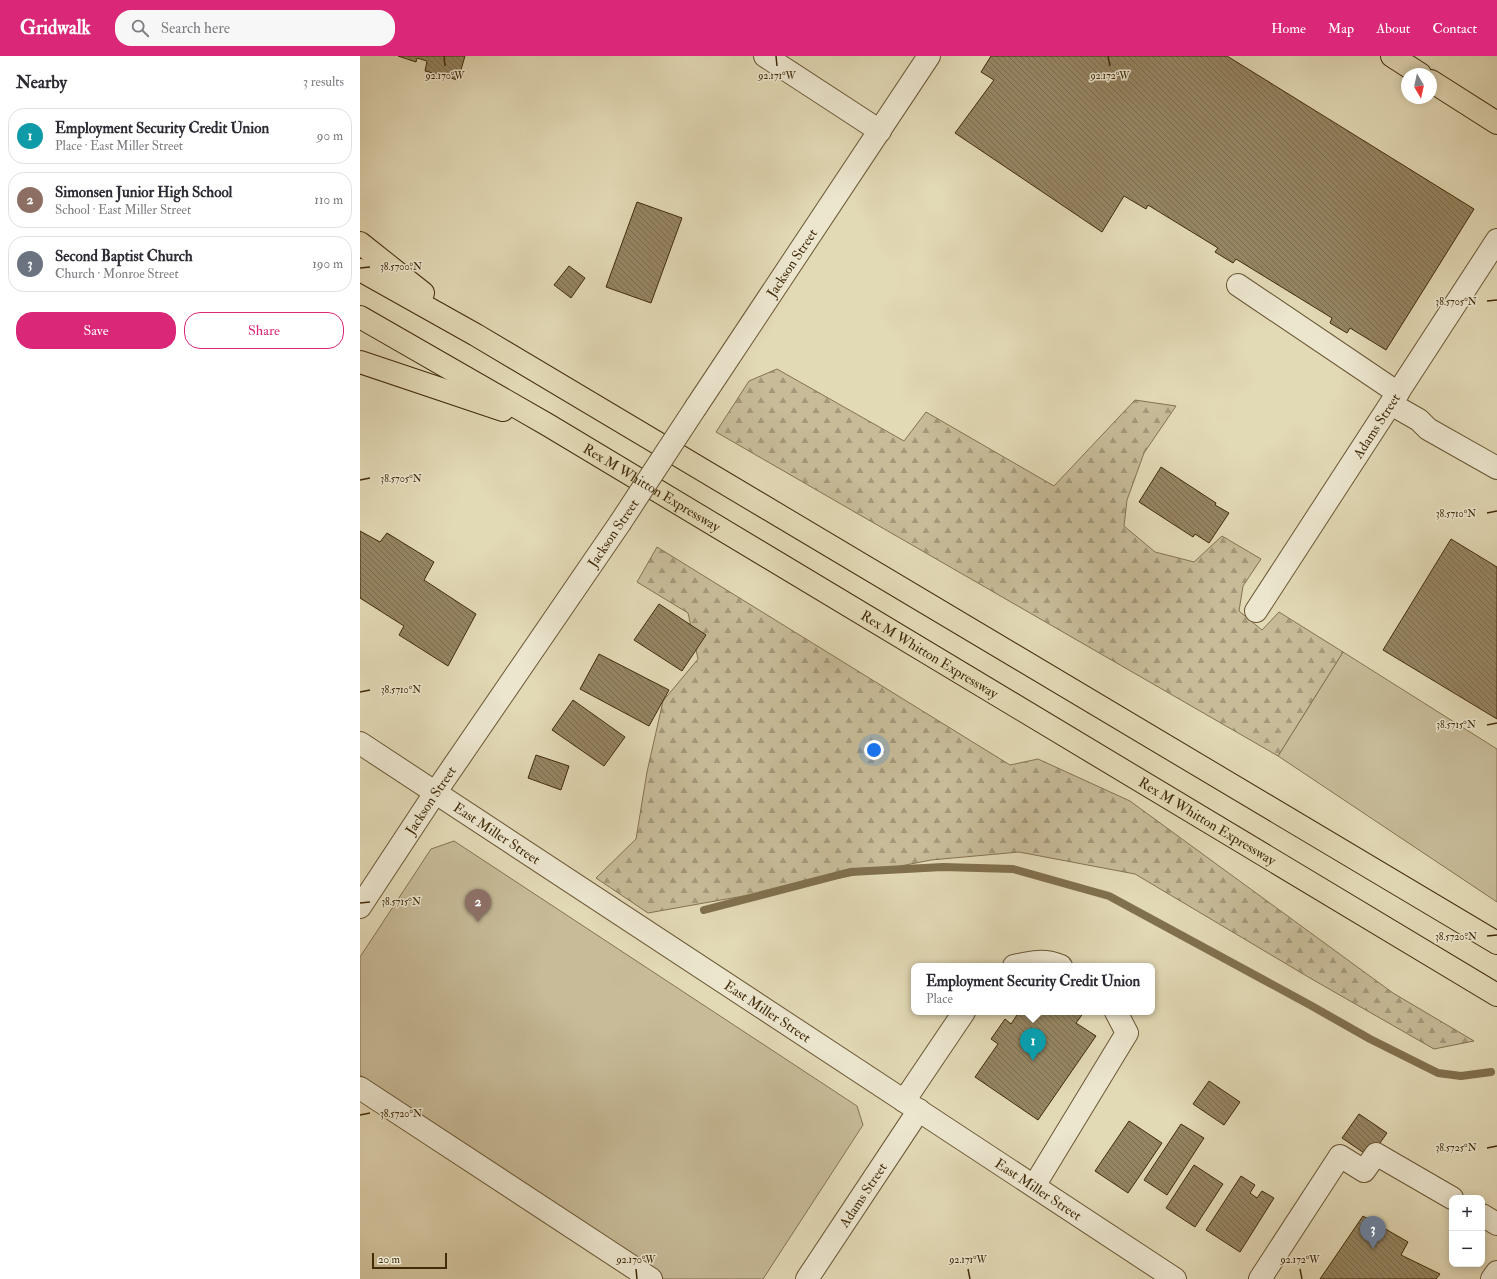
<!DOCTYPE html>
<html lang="en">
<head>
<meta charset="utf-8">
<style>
	:root { --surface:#fff; --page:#f7f7f7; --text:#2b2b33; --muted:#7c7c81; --line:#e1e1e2; --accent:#db2777 }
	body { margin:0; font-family:"IM FELL Double Pica",serif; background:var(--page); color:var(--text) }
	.controls { position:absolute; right:12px; bottom:12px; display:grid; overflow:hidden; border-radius:8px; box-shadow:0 2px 10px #0003 }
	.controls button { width:36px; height:36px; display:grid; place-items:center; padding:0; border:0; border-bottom:1px solid var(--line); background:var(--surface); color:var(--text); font:20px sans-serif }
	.compass { position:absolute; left:1041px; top:12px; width:36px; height:36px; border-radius:50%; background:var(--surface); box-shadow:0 2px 10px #0003; rotate:171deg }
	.scale { position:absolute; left:12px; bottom:10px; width:75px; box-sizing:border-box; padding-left:4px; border:2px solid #412b09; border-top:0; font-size:11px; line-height:14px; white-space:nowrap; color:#412b09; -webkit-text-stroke:3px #ece6cf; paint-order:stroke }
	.you { position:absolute; left:514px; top:694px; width:14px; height:14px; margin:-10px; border:3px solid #fff; border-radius:50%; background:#1a73e8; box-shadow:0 0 0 6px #1a73e833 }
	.badge { display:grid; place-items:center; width:26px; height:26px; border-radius:50%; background:var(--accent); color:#fff; font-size:13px; font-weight:700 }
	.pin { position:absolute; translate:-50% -33px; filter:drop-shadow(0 1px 2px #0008) }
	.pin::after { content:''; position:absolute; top:21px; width:14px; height:12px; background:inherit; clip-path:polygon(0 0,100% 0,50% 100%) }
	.popup { position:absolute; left:551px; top:907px; width:244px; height:52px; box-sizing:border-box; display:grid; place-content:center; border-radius:8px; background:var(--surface); filter:drop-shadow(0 1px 3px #0005); font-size:13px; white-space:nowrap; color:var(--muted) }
	.popup b { font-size:15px; color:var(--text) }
	.popup::after { content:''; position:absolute; left:50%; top:100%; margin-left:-8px; border:8px solid transparent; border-top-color:var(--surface) }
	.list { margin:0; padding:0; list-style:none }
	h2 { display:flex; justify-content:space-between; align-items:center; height:52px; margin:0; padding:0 16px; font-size:17px }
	h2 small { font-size:13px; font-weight:400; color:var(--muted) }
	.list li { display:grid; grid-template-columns:26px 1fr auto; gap:12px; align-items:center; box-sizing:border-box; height:56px; margin:0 8px 8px; padding:0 8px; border:1px solid var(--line); border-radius:16px }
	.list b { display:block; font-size:15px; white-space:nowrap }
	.list p { margin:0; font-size:13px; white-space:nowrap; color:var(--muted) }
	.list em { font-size:13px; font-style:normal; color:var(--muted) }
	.actions { display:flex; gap:8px; padding:12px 16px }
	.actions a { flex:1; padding:9px 0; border:1px solid var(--accent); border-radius:16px; text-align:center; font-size:14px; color:var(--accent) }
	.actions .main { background:var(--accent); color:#fff }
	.icon { flex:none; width:22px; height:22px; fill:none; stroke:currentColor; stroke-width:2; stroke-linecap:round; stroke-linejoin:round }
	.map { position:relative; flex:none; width:1137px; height:1223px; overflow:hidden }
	header { display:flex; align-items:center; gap:24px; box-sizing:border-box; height:56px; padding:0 20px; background:var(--accent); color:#fff }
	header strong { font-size:19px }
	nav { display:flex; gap:22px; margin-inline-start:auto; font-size:14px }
	.search { width:280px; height:36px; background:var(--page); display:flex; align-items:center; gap:10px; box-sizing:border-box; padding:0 14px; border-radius:16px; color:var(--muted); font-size:15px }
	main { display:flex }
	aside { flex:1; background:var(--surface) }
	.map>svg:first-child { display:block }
	.green { fill:#c7bb98; stroke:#847350 }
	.forest { fill:url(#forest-firs); stroke:#847350 }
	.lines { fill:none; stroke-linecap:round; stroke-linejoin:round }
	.stream { stroke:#81704d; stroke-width:8 }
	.building { fill:url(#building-back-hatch); stroke:#412b09 }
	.minor-casing { stroke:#695634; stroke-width:24 }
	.major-casing { stroke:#412b09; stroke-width:24 }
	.highway-casing { stroke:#412b09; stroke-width:24 }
	.minor { stroke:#ece6cf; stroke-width:22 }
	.major { stroke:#e2d9b5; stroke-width:22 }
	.highway { stroke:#e2d9b5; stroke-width:22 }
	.minor-bridge-casing { stroke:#695634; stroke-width:24; stroke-linecap:butt }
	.minor-bridge { stroke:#ece6cf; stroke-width:22 }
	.ticks { fill:none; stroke:#412b09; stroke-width:1.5 }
	.labels { text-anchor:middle; stroke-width:3; stroke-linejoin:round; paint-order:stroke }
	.street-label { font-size:14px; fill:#412b09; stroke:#ece6cf }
	.ticks-label { font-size:10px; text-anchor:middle; fill:#412b09; stroke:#ece6cf; stroke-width:3; stroke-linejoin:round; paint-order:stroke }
</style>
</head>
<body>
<header>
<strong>Gridwalk</strong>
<div class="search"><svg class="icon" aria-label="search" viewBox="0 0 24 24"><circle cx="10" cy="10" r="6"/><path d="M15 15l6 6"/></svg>Search here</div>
<nav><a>Home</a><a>Map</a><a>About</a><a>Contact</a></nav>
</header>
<main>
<aside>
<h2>Nearby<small>3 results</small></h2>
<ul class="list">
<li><span class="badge" style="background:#0f9aa8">1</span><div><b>Employment Security Credit Union</b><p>Place · East Miller Street</p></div><em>90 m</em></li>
<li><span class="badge" style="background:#8d6e63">2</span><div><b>Simonsen Junior High School</b><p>School · East Miller Street</p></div><em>110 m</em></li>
<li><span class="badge" style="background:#6b7280">3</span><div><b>Second Baptist Church</b><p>Church · Monroe Street</p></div><em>190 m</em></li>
</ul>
<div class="actions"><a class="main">Save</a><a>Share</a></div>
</aside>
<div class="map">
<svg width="1137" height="1223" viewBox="0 0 1137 1223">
	<defs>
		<pattern id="forest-firs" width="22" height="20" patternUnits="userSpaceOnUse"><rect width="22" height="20" fill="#c7bb98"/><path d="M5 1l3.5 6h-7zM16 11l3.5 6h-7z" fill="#a3987a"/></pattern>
		<pattern id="building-back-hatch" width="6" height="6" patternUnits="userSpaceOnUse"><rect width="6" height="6" fill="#958562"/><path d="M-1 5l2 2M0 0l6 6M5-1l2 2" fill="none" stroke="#7b6d4f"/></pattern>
	</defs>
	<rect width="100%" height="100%" fill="#e2d9b5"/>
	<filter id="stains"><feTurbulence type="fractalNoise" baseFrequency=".005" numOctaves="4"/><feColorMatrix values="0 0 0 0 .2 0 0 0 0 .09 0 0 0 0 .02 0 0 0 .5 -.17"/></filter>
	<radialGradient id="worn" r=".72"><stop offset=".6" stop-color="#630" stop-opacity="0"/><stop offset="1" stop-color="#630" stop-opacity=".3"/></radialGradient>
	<g class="green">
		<polygon points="983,596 1137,693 1137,846 918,700"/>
		<polygon points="94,785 497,1050 503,1069 403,1223 304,1223 0,1019 0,901 71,793"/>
	</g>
	<g class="forest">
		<polygon points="417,313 544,385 566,356 694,430 775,344 816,350 784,397 767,444 764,470 795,496 834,506 862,480 901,503 883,530 879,555 902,574 919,556 983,596 918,700 356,376 389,325"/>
		<polygon points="297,491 650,709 678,703 770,745 1033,937 1114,985 1074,993 950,922 775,818 659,796 571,804 434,831 288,857 236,822 276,783 287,716 303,645 338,603 328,557 277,526"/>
	</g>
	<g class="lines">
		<polyline class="stream" points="344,854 490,816 583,811 653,813 749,840 950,949 1010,983 1078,1017 1101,1020 1131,1016"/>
	</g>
	<g class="building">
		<polygon points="38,0 105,0 98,24 65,15 67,5 57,2 56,6"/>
		<polygon points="631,0 867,0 1114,153 1026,294 990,272 987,277 970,267 972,262 876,203 873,207 855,196 858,192 788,149 786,153 764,140 742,176 595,77 634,24 621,16"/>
		<polygon points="277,146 322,162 291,247 246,231"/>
		<polygon points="209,210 225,222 211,242 194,229"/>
		<polygon points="801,411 856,447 855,449 869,457 849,487 835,478 833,481 779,446"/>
		<polygon points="0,475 20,486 27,477 74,506 64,524 116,558 88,610 39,579 44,570 0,542"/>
		<polygon points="1091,483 1137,511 1137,663 1023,594"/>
		<polygon points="299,548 346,579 322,615 274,584"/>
		<polygon points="239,598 309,634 289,670 220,633"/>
		<polygon points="213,644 265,681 244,710 192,674"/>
		<polygon points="176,699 209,710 201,734 168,722"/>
		<polygon points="659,956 724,956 716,967 736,980 678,1064 615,1021 638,988 631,983 645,963 651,968"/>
		<polygon points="849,1025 880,1046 864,1069 833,1048"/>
		<polygon points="999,1058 1027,1077 1010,1101 982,1082"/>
		<polygon points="769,1065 802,1087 768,1137 735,1115"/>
		<polygon points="821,1068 844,1082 807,1139 784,1124"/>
		<polygon points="834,1109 863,1128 835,1171 806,1152"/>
		<polygon points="881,1120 895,1129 890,1137 897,1142 902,1135 914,1142 880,1196 846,1174"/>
		<polygon points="1003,1160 1048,1186 1041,1199 1080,1218 1076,1223 960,1223"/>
	</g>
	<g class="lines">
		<g class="minor-casing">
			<g id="minor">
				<polyline points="405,0 520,75"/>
				<polyline points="878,229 1038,337"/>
				<polyline points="1031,348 1059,364 1068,373 1137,412"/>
				<path id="s1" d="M336 351 569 0"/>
				<path id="s2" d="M896 555 1137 184"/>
				<path id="s3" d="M0 687 815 1223"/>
				<path id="s4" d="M0 851 75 737 260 467"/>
				<path d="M654 910C671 906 685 903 701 910"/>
				<polyline points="0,1032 291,1223"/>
				<polyline points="544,1045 604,956"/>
				<polyline points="674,1130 767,977 756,956"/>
				<polyline points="1122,1159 1137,1168"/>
				<path id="s5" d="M447 1223 559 1054"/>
				<polyline points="900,1223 980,1100 1004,1115 1016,1098 1092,1142"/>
				<polyline points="1132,1223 1137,1216"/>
			</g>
		</g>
		<g class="major-casing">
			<g id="major">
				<polyline points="1032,0 1060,18"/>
				<polyline points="1071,25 1137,67"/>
			</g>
		</g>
		<g class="highway-casing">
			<g id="highway">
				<polyline points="0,187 63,237"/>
				<polyline points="0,214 116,279 1137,887"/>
				<path id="s6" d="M0 261 188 369 1137 939"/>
				<polyline points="0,306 143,354"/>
			</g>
		</g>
		<use href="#minor" class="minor"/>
		<use href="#major" class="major"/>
		<use href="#highway" class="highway"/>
		<g class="minor-bridge-casing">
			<polyline id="minor-bridge" points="260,467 336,351"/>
		</g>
		<use href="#minor-bridge" class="minor-bridge"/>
	</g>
	<path class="ticks" d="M84 0 85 10M416 0 417 10M748 0 750 10M0 212 10 211M1127 245 1137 244M0 424 10 422M1127 457 1137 455M0 636 10 634M1127 669 1137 667M0 847 10 846M1127 880 1137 879M0 1059 10 1057M1127 1092 1137 1090M276 1213 277 1223M608 1213 610 1223M940 1213 942 1223"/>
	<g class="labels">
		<g class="street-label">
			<text dy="5" stroke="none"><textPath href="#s1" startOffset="173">Jackson Street</textPath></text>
			<text dy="5" stroke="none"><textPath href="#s2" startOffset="221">Adams Street</textPath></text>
			<text dy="5" stroke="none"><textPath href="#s6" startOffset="338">Rex M Whitton Expressway</textPath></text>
			<text transform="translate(253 477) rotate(-56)" y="5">Jackson Street</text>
			<text dy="5" stroke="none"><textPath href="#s6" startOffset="662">Rex M Whitton Expressway</textPath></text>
			<text dy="5" stroke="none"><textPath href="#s4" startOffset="128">Jackson Street</textPath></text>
			<text dy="5" stroke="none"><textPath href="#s6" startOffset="986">Rex M Whitton Expressway</textPath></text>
			<text dy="5" stroke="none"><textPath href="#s3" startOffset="164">East Miller Street</textPath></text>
			<text dy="5" stroke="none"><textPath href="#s3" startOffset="488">East Miller Street</textPath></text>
			<text dy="5" stroke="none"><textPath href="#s3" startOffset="812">East Miller Street</textPath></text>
			<text dy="5" stroke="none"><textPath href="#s5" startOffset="101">Adams Street</textPath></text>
		</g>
	</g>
	<g class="ticks-label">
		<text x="85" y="23">92.170°W</text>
		<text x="417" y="23">92.171°W</text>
		<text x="750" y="23">92.172°W</text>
		<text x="41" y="214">38.5700°N</text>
		<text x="1096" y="249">38.5705°N</text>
		<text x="41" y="426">38.5705°N</text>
		<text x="1096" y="461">38.5710°N</text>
		<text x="41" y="637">38.5710°N</text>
		<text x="1096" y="672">38.5715°N</text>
		<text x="41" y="849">38.5715°N</text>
		<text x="1096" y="884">38.5720°N</text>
		<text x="41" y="1061">38.5720°N</text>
		<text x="1096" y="1095">38.5725°N</text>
		<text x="276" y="1207">92.170°W</text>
		<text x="608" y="1207">92.171°W</text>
		<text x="940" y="1207">92.172°W</text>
	</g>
	<rect width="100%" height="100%" filter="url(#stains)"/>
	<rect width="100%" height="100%" fill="url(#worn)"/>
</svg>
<div class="controls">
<button>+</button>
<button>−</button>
</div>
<svg class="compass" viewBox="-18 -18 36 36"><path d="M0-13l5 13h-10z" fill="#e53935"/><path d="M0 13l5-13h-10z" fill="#7c7c81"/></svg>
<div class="scale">20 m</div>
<div class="you"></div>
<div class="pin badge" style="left:673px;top:1005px;background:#0f9aa8">1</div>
<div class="popup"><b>Employment Security Credit Union</b>Place</div>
<div class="pin badge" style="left:118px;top:866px;background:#8d6e63">2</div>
<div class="pin badge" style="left:1013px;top:1193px;background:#6b7280">3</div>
</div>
</main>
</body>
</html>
